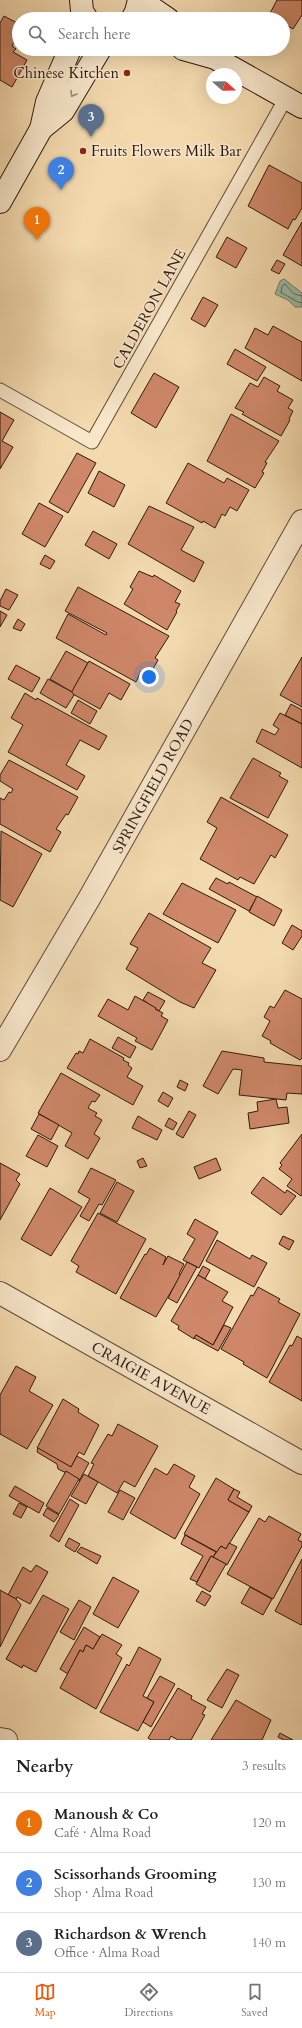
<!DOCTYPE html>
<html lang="en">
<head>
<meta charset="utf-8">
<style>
	:root { --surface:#fff; --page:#f6f6f6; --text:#222; --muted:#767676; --line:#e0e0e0; --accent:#ea580c }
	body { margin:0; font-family:Cardo,serif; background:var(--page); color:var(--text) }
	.compass { position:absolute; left:206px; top:68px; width:36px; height:36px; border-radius:50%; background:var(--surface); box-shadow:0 4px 16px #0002; rotate:110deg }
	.you { position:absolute; left:149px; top:677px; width:14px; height:14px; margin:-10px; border:3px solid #fff; border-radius:50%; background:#1a73e8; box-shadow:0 0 0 6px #1a73e833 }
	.badge { display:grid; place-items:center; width:26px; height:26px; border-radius:50%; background:var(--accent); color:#fff; font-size:13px; font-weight:700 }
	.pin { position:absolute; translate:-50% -33px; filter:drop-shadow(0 1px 2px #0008) }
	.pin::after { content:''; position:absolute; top:21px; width:14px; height:12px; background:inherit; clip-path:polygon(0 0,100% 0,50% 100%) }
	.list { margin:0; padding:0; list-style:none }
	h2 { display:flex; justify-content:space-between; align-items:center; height:52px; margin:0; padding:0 16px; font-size:17px }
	h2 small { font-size:13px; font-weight:400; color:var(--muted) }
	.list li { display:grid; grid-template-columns:26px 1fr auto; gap:12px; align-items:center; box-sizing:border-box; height:60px; padding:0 16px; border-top:1px solid var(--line) }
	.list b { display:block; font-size:15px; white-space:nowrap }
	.list p { margin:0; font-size:13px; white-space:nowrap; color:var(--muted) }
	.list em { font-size:13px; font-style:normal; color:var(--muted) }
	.icon { flex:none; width:22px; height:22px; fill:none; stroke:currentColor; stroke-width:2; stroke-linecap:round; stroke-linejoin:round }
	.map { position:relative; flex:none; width:302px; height:1740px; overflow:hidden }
	.search { position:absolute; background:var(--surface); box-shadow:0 4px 16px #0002; left:12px; right:12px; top:12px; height:44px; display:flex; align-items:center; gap:10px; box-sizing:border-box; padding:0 14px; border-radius:22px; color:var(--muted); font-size:15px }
	.sheet { height:232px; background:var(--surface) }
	nav { display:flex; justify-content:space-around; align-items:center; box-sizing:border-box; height:56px; border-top:1px solid var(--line); background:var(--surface); font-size:11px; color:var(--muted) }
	nav a { display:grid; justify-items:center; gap:2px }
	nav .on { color:var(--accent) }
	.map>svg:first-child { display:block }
	.water { fill:url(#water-ripples); stroke:#717b6a }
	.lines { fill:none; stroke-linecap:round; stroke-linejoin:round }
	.shore { stroke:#666a5c; stroke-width:1 }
	.building { fill:#ce8768; stroke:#2e1a12 }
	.lane-casing { stroke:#5f4a39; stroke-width:15 }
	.street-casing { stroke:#5f4a39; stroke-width:24 }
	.secondary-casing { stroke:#2e1a12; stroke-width:24 }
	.lane { stroke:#f7e6ca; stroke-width:13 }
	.street { stroke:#f7e6ca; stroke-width:22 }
	.secondary { stroke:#f7e6ca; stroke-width:22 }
	.oneway { stroke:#9d8a77 }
	.poi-dot { fill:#8f2418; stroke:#f7e6ca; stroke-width:1.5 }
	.labels { text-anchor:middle; stroke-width:3; stroke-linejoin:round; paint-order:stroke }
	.poi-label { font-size:15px; fill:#2e1a12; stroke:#f7e6ca; text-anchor:end }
	.street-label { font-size:15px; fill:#2e1a12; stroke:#f7e6ca }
</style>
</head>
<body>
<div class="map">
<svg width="302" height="1740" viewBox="0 0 302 1740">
	<defs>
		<pattern id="water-ripples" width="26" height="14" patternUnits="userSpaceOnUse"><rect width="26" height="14" fill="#9dbba5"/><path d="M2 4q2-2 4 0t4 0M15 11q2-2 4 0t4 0" fill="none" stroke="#88a08d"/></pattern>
	</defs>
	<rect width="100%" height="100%" fill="#f3d9ae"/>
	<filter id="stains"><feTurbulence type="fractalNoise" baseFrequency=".005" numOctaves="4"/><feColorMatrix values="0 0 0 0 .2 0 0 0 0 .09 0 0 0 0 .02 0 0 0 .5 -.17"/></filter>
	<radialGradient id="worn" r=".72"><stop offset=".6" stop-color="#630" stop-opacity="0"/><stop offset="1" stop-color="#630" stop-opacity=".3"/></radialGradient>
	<polygon class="water" points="284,279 302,293 302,307 295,307 288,300 275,294 280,281"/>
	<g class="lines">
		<path class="shore" d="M302 296 294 294 285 284 282 286 281 293C288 295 296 303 302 303"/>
	</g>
	<g class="building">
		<polygon points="277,0 302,0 302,15 293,29 283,23 283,19 276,19 269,15"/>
		<polygon points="4,16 19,24 19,33 12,46 16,49 13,52 27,60 12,87 0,80 0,23"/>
		<polygon points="269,165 302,183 302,208 295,220 293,219 288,229 248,206"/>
		<polygon points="302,222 302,266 283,255"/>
		<polygon points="227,237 247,248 236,268 216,257"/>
		<polygon points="277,260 285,264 279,274 271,270"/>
		<polygon points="203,297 218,305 205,327 191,319"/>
		<polygon points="273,326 302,342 302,381 245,348 255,328 268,335"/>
		<polygon points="235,349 266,367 257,381 227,364"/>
		<polygon points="154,373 179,387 156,428 131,413"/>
		<polygon points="264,377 280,386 277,391 293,400 288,408 293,411 289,419 290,420 281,436 242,414 244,412 235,408 250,383 258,387"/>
		<polygon points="0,412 14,420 2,441 13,447 0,469"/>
		<polygon points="231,414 279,441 265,462 267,463 262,472 264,473 255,488 207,461"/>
		<polygon points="77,453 96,463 68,513 49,502"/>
		<polygon points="188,463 224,483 227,478 249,490 237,511 230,507 225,516 222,514 215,528 203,521 202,523 166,503"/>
		<polygon points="99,471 125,485 114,507 88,493"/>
		<polygon points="39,503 63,516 45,547 22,534"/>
		<polygon points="149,506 194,527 181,550 204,562 194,582 128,544"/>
		<polygon points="93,531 117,544 109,559 85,545"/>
		<polygon points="45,555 55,561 50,569 40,564"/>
		<polygon points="139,571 153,577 154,575 181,591 175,602 180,604 176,611 177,612 167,630 124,604 133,589 130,587"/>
		<polygon points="78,587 169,636 155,658 158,660 149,676 141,671 136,682 56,638 68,614 106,635 107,633 65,611"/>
		<polygon points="6,589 18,595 9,610 0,606 0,601"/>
		<polygon points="0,611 7,615 0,627"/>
		<polygon points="18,619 25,624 21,631 13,628"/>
		<polygon points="66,651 88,663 72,692 50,679"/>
		<polygon points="302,657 302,707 280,695"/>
		<polygon points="89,661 130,684 121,700 109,693 100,709 71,693"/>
		<polygon points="16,665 40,678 32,692 8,679"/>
		<polygon points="48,679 72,692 74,695 66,708 40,693"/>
		<polygon points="25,693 36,700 37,698 107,736 99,750 80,740 66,765 85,776 77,790 8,752 23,725 11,718"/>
		<polygon points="78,700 97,711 90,724 71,713"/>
		<polygon points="291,704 302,710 302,724 285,715"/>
		<polygon points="280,713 302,724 302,768 256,742 262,729 275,735 279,729 273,725"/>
		<polygon points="253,758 281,773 279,776 288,781 268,818 230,798"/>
		<polygon points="9,760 78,797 68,815 66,814 56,829 61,832 50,852 0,824 0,798 4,800 9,792 11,793 13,789 0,781 0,775"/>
		<polygon points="221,797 288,835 275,858 271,855 254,884 240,877 238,880 200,859 217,828 207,822"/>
		<polygon points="1,831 42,854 13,907 0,900"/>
		<polygon points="216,878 228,884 229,882 257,897 249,911 209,889"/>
		<polygon points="182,883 236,910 218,943 163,914"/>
		<polygon points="257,896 282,910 274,926 249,912"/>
		<polygon points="149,913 211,948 202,963 216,970 194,1008 180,1002 126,969 138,948 130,944"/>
		<polygon points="292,925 302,931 302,936 293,950 282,943"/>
		<polygon points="285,990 302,999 302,1058 300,1060 270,1043 271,1041 262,1036 270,1021 264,1017 270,1006 274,1008"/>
		<polygon points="148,992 165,1001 159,1011 143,1000"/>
		<polygon points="135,996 156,1008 155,1009 163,1013 161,1016 168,1020 152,1050 135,1041 137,1038 98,1016 108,999 128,1010"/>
		<polygon points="118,1037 136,1047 130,1058 112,1048"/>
		<polygon points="90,1039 124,1058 123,1060 129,1063 128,1065 132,1068 127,1077 143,1086 133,1105 67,1068 76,1053 78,1054 79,1051 83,1053"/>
		<polygon points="222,1051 264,1058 264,1062 302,1066 302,1094 287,1093 286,1100 239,1095 242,1070 233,1069 218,1094 203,1086"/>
		<polygon points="61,1073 100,1095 95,1102 92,1101 88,1108 97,1113 95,1116 102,1120 94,1134 100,1138 88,1159 65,1146 72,1133 38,1113"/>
		<polygon points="180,1080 188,1084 185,1091 177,1087"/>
		<polygon points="163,1092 173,1098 168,1107 158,1101"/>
		<polygon points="276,1099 278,1108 287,1107 289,1123 250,1129 248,1113 258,1111 257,1102"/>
		<polygon points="189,1111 196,1115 183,1138 176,1134"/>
		<polygon points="39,1114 59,1125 51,1140 31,1129"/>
		<polygon points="138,1116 162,1130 157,1140 132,1128"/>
		<polygon points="169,1118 177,1123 173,1130 165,1126"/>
		<polygon points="302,1134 302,1194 301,1196 287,1186 292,1179 279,1169 282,1165 280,1163"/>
		<polygon points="38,1135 58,1146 47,1167 26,1156"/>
		<polygon points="143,1158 147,1166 140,1168 137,1161"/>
		<polygon points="216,1158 221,1170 199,1179 194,1167"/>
		<polygon points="0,1163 20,1174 16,1180 20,1184 0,1220"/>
		<polygon points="91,1168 116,1180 102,1205 99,1204 89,1221 80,1216 90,1199 78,1192"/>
		<polygon points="263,1177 285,1193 287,1190 296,1196 281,1215 251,1193"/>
		<polygon points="117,1182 134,1191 117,1222 100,1213"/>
		<polygon points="50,1188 82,1207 51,1256 21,1239"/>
		<polygon points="98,1213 146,1239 116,1294 76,1272 79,1266 71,1261"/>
		<polygon points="195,1219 218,1232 199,1268 183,1260 195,1239 187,1234"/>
		<polygon points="283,1236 294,1241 289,1250 279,1244"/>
		<polygon points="217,1240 250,1259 252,1255 267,1263 254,1287 206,1261"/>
		<polygon points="150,1248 166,1257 163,1265 168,1256 184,1264 179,1274 181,1275 156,1317 120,1298 145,1254 146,1255"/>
		<polygon points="187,1262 197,1267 177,1303 168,1298"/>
		<polygon points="203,1266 210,1270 205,1279 198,1275"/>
		<polygon points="198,1275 228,1292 222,1301 233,1307 213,1345 196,1335 194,1339 178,1329 179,1326 171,1321"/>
		<polygon points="258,1287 280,1299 278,1302 300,1314 267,1378 243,1364 244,1362 221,1349 251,1295 253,1296"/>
		<polygon points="224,1325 231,1328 218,1351 194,1338 196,1335 213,1345"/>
		<polygon points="297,1336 302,1339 302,1401 269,1382 290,1345 292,1346"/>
		<polygon points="16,1366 36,1377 29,1391 53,1405 27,1449 0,1434 0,1395"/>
		<polygon points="63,1399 79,1409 78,1412 99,1425 84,1455 79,1452 71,1467 37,1448"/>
		<polygon points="118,1424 158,1446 135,1487 124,1481 117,1493 88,1476 94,1464 91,1463 108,1434 112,1436"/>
		<polygon points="38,1448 71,1467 77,1456 89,1463 79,1481 79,1479 58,1469 57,1464 37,1452"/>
		<polygon points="174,1464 195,1476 189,1487 200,1494 175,1539 130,1513 155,1468 167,1475"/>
		<polygon points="66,1471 79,1479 59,1514 46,1506"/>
		<polygon points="84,1474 98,1482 86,1504 71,1496"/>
		<polygon points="216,1478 234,1489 228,1500 249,1512 226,1549 221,1546 217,1552 184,1534"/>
		<polygon points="15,1486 44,1503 39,1513 9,1496"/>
		<polygon points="234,1489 240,1492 237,1497 252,1506 249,1512 228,1500"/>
		<polygon points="120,1490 135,1498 123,1520 108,1512"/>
		<polygon points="70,1499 79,1505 59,1542 50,1536"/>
		<polygon points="19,1503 27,1507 21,1518 13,1514"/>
		<polygon points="47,1508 59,1515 54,1522 43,1515"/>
		<polygon points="269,1516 301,1534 298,1540 302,1542 302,1546 273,1599 227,1574 259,1518 265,1522"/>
		<polygon points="185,1535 216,1552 213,1557 211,1556 197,1582 190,1579 203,1556 181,1544"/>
		<polygon points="69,1538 80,1544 75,1552 65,1546"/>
		<polygon points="229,1543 237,1547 227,1565 213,1557 221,1546 226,1549"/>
		<polygon points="81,1547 101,1556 97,1564 77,1552"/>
		<polygon points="211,1556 226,1564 210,1592 196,1584"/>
		<polygon points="302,1559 302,1624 301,1625 275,1611"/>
		<polygon points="36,1565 48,1572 30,1604 17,1597 16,1599 8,1595 23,1567 31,1572"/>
		<polygon points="113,1577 139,1591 118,1628 93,1614"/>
		<polygon points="250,1587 272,1599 263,1615 241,1603"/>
		<polygon points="0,1590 16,1599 21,1605 0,1647"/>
		<polygon points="202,1591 211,1596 205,1606 196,1601"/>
		<polygon points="43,1595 69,1609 36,1672 23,1665 22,1668 6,1659"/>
		<polygon points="79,1600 91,1607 74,1640 60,1632"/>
		<polygon points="84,1627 100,1637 93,1649 86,1645 83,1652 80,1650 68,1674 60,1669"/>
		<polygon points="102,1634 122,1645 116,1654 122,1658 96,1709 60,1688 80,1650 83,1652 86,1645 93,1649"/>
		<polygon points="139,1647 161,1659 143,1696 154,1702 138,1731 100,1712 127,1664 129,1666"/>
		<polygon points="227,1669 239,1675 222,1708 207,1700"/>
		<polygon points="160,1676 175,1684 151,1727 143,1722 154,1702 147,1698"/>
		<polygon points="178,1688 192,1696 191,1699 206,1707 202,1714 205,1715 191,1740 178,1740 171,1736 169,1740 151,1740 148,1738"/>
		<polygon points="236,1700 271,1720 262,1740 211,1740"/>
		<polygon points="280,1733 293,1740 284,1740 278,1737"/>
	</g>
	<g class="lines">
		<g class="lane-casing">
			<polyline id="lane" points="0,390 92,442 286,98"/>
		</g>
		<g class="street-casing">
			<g id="street">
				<polyline points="0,1050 90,897 302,521"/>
				<polyline points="0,1293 302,1463"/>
				<polyline points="0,1739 6,1740"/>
			</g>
		</g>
		<g class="secondary-casing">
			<g id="secondary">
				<polyline points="81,0 82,11 87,19"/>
				<polyline points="140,0 168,19"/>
				<polyline points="132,19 136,12 139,0"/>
				<polyline points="183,49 215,58 302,107"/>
				<polyline points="41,129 63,111 100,49"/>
				<polyline points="0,202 41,129 47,102 70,49"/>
			</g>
		</g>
		<use href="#lane" class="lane"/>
		<use href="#street" class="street"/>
		<use href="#secondary" class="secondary"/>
	</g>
	<defs><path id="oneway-chevron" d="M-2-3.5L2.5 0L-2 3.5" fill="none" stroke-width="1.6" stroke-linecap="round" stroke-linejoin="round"/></defs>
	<use class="oneway" href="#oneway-chevron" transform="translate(73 94) rotate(121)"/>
	<g class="poi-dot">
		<circle cx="127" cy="73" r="4"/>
		<circle cx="83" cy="151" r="4"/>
	</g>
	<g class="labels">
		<g class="poi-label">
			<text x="119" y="78">Chinese Kitchen</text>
			<text x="91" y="156" text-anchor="start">Fruits Flowers Milk Bar</text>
		</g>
		<g class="street-label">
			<text transform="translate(149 309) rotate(-61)" y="5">CALDERON LANE</text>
			<text transform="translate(153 786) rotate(-61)" y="5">SPRINGFIELD ROAD</text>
			<text transform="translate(151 1378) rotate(29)" y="5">CRAIGIE AVENUE</text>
		</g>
	</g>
	<rect width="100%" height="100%" filter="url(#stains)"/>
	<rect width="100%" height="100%" fill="url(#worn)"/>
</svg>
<svg class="compass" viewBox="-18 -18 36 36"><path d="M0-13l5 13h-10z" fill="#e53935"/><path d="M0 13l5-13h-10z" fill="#767676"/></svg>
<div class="you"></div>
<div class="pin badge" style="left:37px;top:240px;background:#e8710a">1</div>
<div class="pin badge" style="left:61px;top:190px;background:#3f7fe0">2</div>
<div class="pin badge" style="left:91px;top:137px;background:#5c6f8a">3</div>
<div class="search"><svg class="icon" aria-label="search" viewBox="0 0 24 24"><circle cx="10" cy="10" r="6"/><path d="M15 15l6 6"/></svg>Search here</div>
</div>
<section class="sheet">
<h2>Nearby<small>3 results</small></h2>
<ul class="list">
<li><span class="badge" style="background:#e8710a">1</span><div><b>Manoush &amp; Co</b><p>Café · Alma Road</p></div><em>120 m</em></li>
<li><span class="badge" style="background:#3f7fe0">2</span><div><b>Scissorhands Grooming</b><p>Shop · Alma Road</p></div><em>130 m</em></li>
<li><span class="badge" style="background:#5c6f8a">3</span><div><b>Richardson &amp; Wrench</b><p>Office · Alma Road</p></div><em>140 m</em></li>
</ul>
</section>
<nav>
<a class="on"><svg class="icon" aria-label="map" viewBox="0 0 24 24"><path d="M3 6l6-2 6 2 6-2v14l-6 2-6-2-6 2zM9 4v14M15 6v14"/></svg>Map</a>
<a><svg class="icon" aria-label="directions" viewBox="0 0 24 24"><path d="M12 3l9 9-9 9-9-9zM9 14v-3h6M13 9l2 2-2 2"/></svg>Directions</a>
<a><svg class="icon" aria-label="saved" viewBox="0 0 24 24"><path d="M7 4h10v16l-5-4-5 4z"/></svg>Saved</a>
</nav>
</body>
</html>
